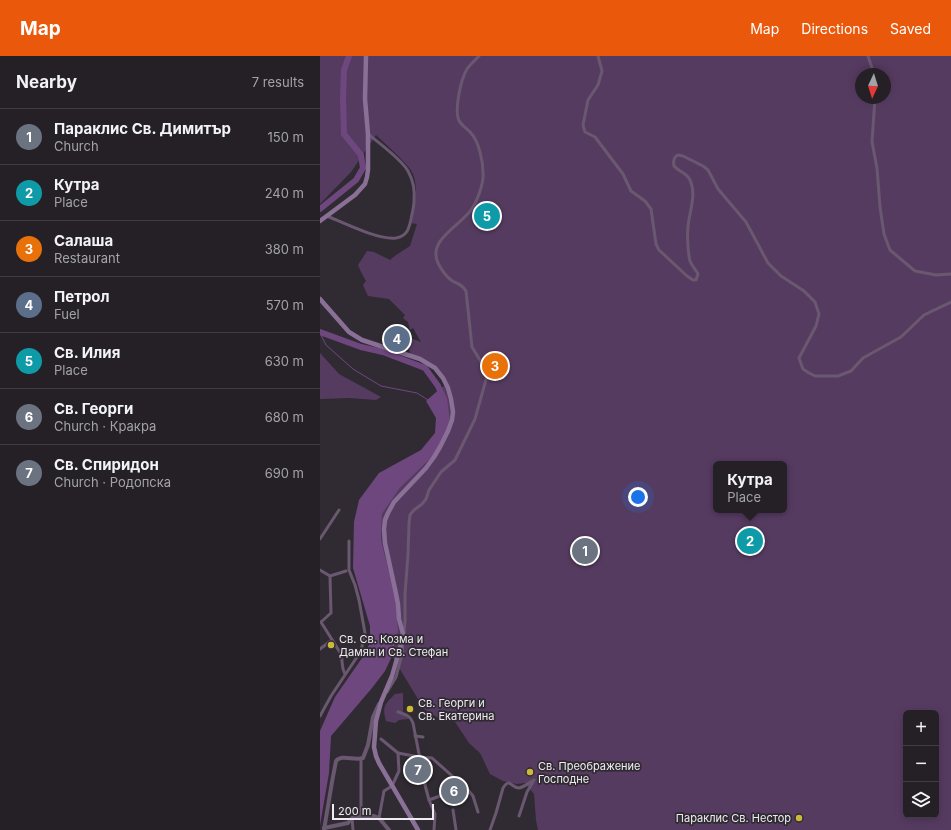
<!DOCTYPE html>
<html lang="en">
<head>
<meta charset="utf-8">
<style>
	:root { --surface:#242026; --page:#302d32; --text:#f1f3f6; --muted:#a3a3a7; --line:#413e43; --accent:#ea580c }
	body { margin:0; font-family:Inter,sans-serif; background:var(--page); color:var(--text) }
	.controls { position:absolute; right:12px; bottom:12px; display:grid; overflow:hidden; border-radius:6px; box-shadow:0 2px 10px #0003 }
	.controls button { width:36px; height:36px; display:grid; place-items:center; padding:0; border:0; border-bottom:1px solid var(--line); background:var(--surface); color:var(--text); font:20px sans-serif }
	.compass { position:absolute; left:535px; top:12px; width:36px; height:36px; border-radius:50%; background:var(--surface); box-shadow:0 2px 10px #0003; rotate:184deg }
	.scale { position:absolute; left:12px; bottom:10px; width:102px; box-sizing:border-box; padding-left:4px; border:2px solid #efecf1; border-top:0; font-size:11px; line-height:14px; white-space:nowrap; color:#efecf1; -webkit-text-stroke:3px #302b32; paint-order:stroke }
	.you { position:absolute; left:318px; top:441px; width:14px; height:14px; margin:-10px; border:3px solid #fff; border-radius:50%; background:#1a73e8; box-shadow:0 0 0 6px #1a73e833 }
	.badge { display:grid; place-items:center; width:26px; height:26px; border-radius:50%; background:var(--accent); color:#fff; font-size:13px; font-weight:700 }
	.pin { position:absolute; translate:-50% -50%; border:2px solid #fff; box-shadow:0 1px 4px #0006 }
	.popup { position:absolute; left:393px; top:405px; width:74px; height:52px; box-sizing:border-box; display:grid; place-content:center; border-radius:6px; background:var(--surface); filter:drop-shadow(0 1px 3px #0005); font-size:13px; white-space:nowrap; color:var(--muted) }
	.popup b { font-size:15px; color:var(--text) }
	.popup::after { content:''; position:absolute; left:50%; top:100%; margin-left:-8px; border:8px solid transparent; border-top-color:var(--surface) }
	.list { margin:0; padding:0; list-style:none }
	h2 { display:flex; justify-content:space-between; align-items:center; height:52px; margin:0; padding:0 16px; font-size:17px }
	h2 small { font-size:13px; font-weight:400; color:var(--muted) }
	.list li { display:grid; grid-template-columns:26px 1fr auto; gap:12px; align-items:center; box-sizing:border-box; height:56px; padding:0 16px; border-top:1px solid var(--line) }
	.list b { display:block; font-size:15px; white-space:nowrap }
	.list p { margin:0; font-size:13px; white-space:nowrap; color:var(--muted) }
	.list em { font-size:13px; font-style:normal; color:var(--muted) }
	.icon { flex:none; width:22px; height:22px; fill:none; stroke:currentColor; stroke-width:2; stroke-linecap:round; stroke-linejoin:round }
	.map { position:relative; flex:none; width:631px; height:774px; overflow:hidden }
	header { display:flex; align-items:center; gap:24px; box-sizing:border-box; height:56px; padding:0 20px; background:var(--accent); color:#fff }
	header strong { font-size:19px }
	nav { display:flex; gap:22px; margin-inline-start:auto; font-size:14px }
	main { display:flex }
	aside { flex:1; background:var(--surface) }
	.map>svg:first-child { display:block }
	.green { fill:#563b61; fill-rule:evenodd }
	.water { fill:#6f477f }
	.lines { fill:none; stroke-linecap:round; stroke-linejoin:round }
	.stream { stroke:#6f477f; stroke-width:1 }
	.river { stroke:#6f477f; stroke-width:6 }
	.minor { stroke:#695870; stroke-width:3 }
	.tertiary { stroke:#695870; stroke-width:4 }
	.secondary { stroke:#8a6f96; stroke-width:4.5 }
	.poi-dot { fill:#cdb938; stroke:#302b32; stroke-width:1.5 }
	.labels { text-anchor:middle; stroke-width:3.5; stroke-linejoin:round; paint-order:stroke }
	.poi-label { font-size:11px; fill:#efecf1; stroke:#302b32; text-anchor:start }
</style>
</head>
<body>
<header>
<strong>Map</strong>
<nav><a>Map</a><a>Directions</a><a>Saved</a></nav>
</header>
<main>
<aside>
<h2>Nearby<small>7 results</small></h2>
<ul class="list">
<li><span class="badge" style="background:#6b7280">1</span><div><b>Параклис Св. Димитър</b><p>Church</p></div><em>150 m</em></li>
<li><span class="badge" style="background:#0f9aa8">2</span><div><b>Кутра</b><p>Place</p></div><em>240 m</em></li>
<li><span class="badge" style="background:#e8710a">3</span><div><b>Салаша</b><p>Restaurant</p></div><em>380 m</em></li>
<li><span class="badge" style="background:#5c6f8a">4</span><div><b>Петрол</b><p>Fuel</p></div><em>570 m</em></li>
<li><span class="badge" style="background:#0f9aa8">5</span><div><b>Св. Илия</b><p>Place</p></div><em>630 m</em></li>
<li><span class="badge" style="background:#6b7280">6</span><div><b>Св. Георги</b><p>Church · Кракра</p></div><em>680 m</em></li>
<li><span class="badge" style="background:#6b7280">7</span><div><b>Св. Спиридон</b><p>Church · Родопска</p></div><em>690 m</em></li>
</ul>
</aside>
<div class="map">
<svg width="631" height="774" viewBox="0 0 631 774">
	<rect width="100%" height="100%" fill="#302b32"/>
	<g class="green">
		<path d="M0 0H631V774H218L216 764 214 738 205 727 197 728 183 725 170 718 160 697 149 687 133 663 118 662 104 653 72 600 78 576 77 547 61 484 62 458 80 432 112 401 127 342 122 331 128 329 121 317 91 298 84 284 90 282 101 286 93 272 90 274 88 266 83 262 85 259 69 243 48 240 43 229 46 225 41 216 38 209 47 195 54 196 70 204 76 199 90 190 97 168 91 167C94 151 99 133 93 118 89 108 64 87 56 79L31 116 0 148ZM541 18H565V42H541ZM396 408H464V454H396ZM586 657H616V759H586Z"/>
		<polygon points="0,297 19,318 61,341 56,344 29,342 0,343"/>
		<path d="M83 637V656L88 661V663L79 664 75 667 66 665C62 650 65 648 75 638Z"/>
	</g>
	<polygon class="water" points="122,331 127,342 130,366 124,381 112,401 80,432 62,458 61,484 77,547 78,576 72,600 65,615 52,632 11,680 9,717 0,769 0,675 15,641 42,602 50,587 50,570 33,512 34,466 39,444 59,417 101,394 115,377 116,362 106,345"/>
	<g class="lines">
		<polyline class="stream" points="0,277 6,289 33,313 61,330 97,337 108,344"/>
		<g class="river">
			<polyline points="0,153 36,124 43,112 41,99 24,78 23,41 24,14 29,0"/>
			<polyline points="0,276 41,291 63,296 105,312 118,330 122,340"/>
		</g>
		<g class="minor">
			<path d="M278 0 282 15 278 29 268 44 263 69 265 76 275 81 303 118 311 135 325 145 331 153 336 188 339 194 367 220 373 224H376L378 218C376 214 372 210 370 205 368 198 367 179 368 171 369 156 377 139 370 124 367 117 359 116 354 110 353 105 354 101 358 99L363 100 383 110 388 114 398 133 426 166 448 207 461 220 484 235 495 246 499 258 496 270 479 302 483 313 489 317 495 320H518L531 315 543 302 581 281 604 259 631 246"/>
			<polyline points="548,0 554,18"/>
			<polyline points="555,42 552,86 557,112 560,151 564,178 570,194 595,215 616,219 631,218"/>
			<path d="M7 160C24 167 58 184 76 182 87 180 89 173 91 163 92 157 94 151 94 145 95 135 93 124 88 115 81 103 59 87 48 78"/>
			<polyline points="0,483 19,454"/>
			<polyline points="0,514 10,520 11,557 1,566"/>
			<polyline points="10,520 26,515"/>
			<polyline points="0,566 1,566 21,598 23,613 25,618"/>
			<path d="M84 577 85 565V538L88 499 89 467 90 459 94 454 102 448 106 443 109 434 121 416 135 404 155 363 167 320 166 314 152 291 146 235C140 226 138 229 131 224 126 220 121 213 118 207 107 184 141 169 151 154 157 146 164 127 163 117 163 105 159 86 151 77 148 73 142 70 140 66 133 57 141 23 147 13 150 9 155 4 159 0"/>
			<polyline points="0,593 12,584"/>
			<polyline points="67,636 76,621 82,598 83,587"/>
			<path d="M78 656C86 659 90 659 93 667L105 729 109 744 115 758 114 774"/>
			<polyline points="0,660 11,640 41,595 45,577 39,544 35,529 29,514 29,485"/>
			<polyline points="95,680 103,681"/>
			<polyline points="61,683 78,697 99,701 112,702 148,734 153,740 158,756"/>
			<polyline points="109,744 128,737 128,735 126,732"/>
			<polyline points="133,754 136,774"/>
			<polyline points="199,760 207,736 213,726"/>
			<polyline points="41,761 41,703"/>
			<polyline points="32,762 33,774"/>
			<polyline points="59,762 64,735 72,730 79,715 78,697"/>
			<path d="M170 774 176 757 183 732C190 721 191 732 199 732 204 731 209 727 214 724"/>
		</g>
		<g class="tertiary">
			<polyline points="4,772 28,767 32,762 54,760 59,762 69,774"/>
			<path d="M4 774 12 726 16 705C22 698 34 705 43 702L48 689 53 661 59 648"/>
		</g>
		<g class="secondary">
			<polyline points="0,165 35,139 45,128 47,121 48,114 48,78 45,43 46,0"/>
			<polyline points="0,243 29,276 42,284 100,303 115,312 123,322 128,332 131,343 133,356 132,364 128,375 120,391 114,401 106,412 74,446 68,457 65,464 64,473 65,487 75,533 78,548 79,563 83,578 80,592 72,620 61,646 56,665 54,691 56,700 59,707 98,774"/>
		</g>
	</g>
	<g class="poi-dot">
		<circle cx="11" cy="589" r="4"/>
		<circle cx="90" cy="653" r="4"/>
		<circle cx="210" cy="716" r="4"/>
		<circle cx="479" cy="762" r="4"/>
	</g>
	<g class="labels">
		<g class="poi-label">
			<text x="19" y="587">Св. Св. Козма и<tspan x="19" dy="13">Дамян и Св. Стефан</tspan></text>
			<text x="98" y="651">Св. Георги и<tspan x="98" dy="13">Св. Екатерина</tspan></text>
			<text x="218" y="714">Св. Преображение<tspan x="218" dy="13">Господне</tspan></text>
			<text x="471" y="766" text-anchor="end">Параклис Св. Нестор</text>
		</g>
	</g>
</svg>
<div class="controls">
<button>+</button>
<button>−</button>
<button><svg class="icon" aria-label="layers" viewBox="0 0 24 24"><path d="M12 4l9 5-9 5-9-5zM3 14l9 5 9-5"/></svg></button>
</div>
<svg class="compass" viewBox="-18 -18 36 36"><path d="M0-13l5 13h-10z" fill="#e53935"/><path d="M0 13l5-13h-10z" fill="#a3a3a7"/></svg>
<div class="scale">200 m</div>
<div class="you"></div>
<div class="pin badge" style="left:265px;top:495px;background:#6b7280">1</div>
<div class="pin badge" style="left:430px;top:485px;background:#0f9aa8">2</div>
<div class="popup"><b>Кутра</b>Place</div>
<div class="pin badge" style="left:175px;top:310px;background:#e8710a">3</div>
<div class="pin badge" style="left:77px;top:283px;background:#5c6f8a">4</div>
<div class="pin badge" style="left:167px;top:160px;background:#0f9aa8">5</div>
<div class="pin badge" style="left:134px;top:735px;background:#6b7280">6</div>
<div class="pin badge" style="left:98px;top:714px;background:#6b7280">7</div>
</div>
</main>
</body>
</html>
